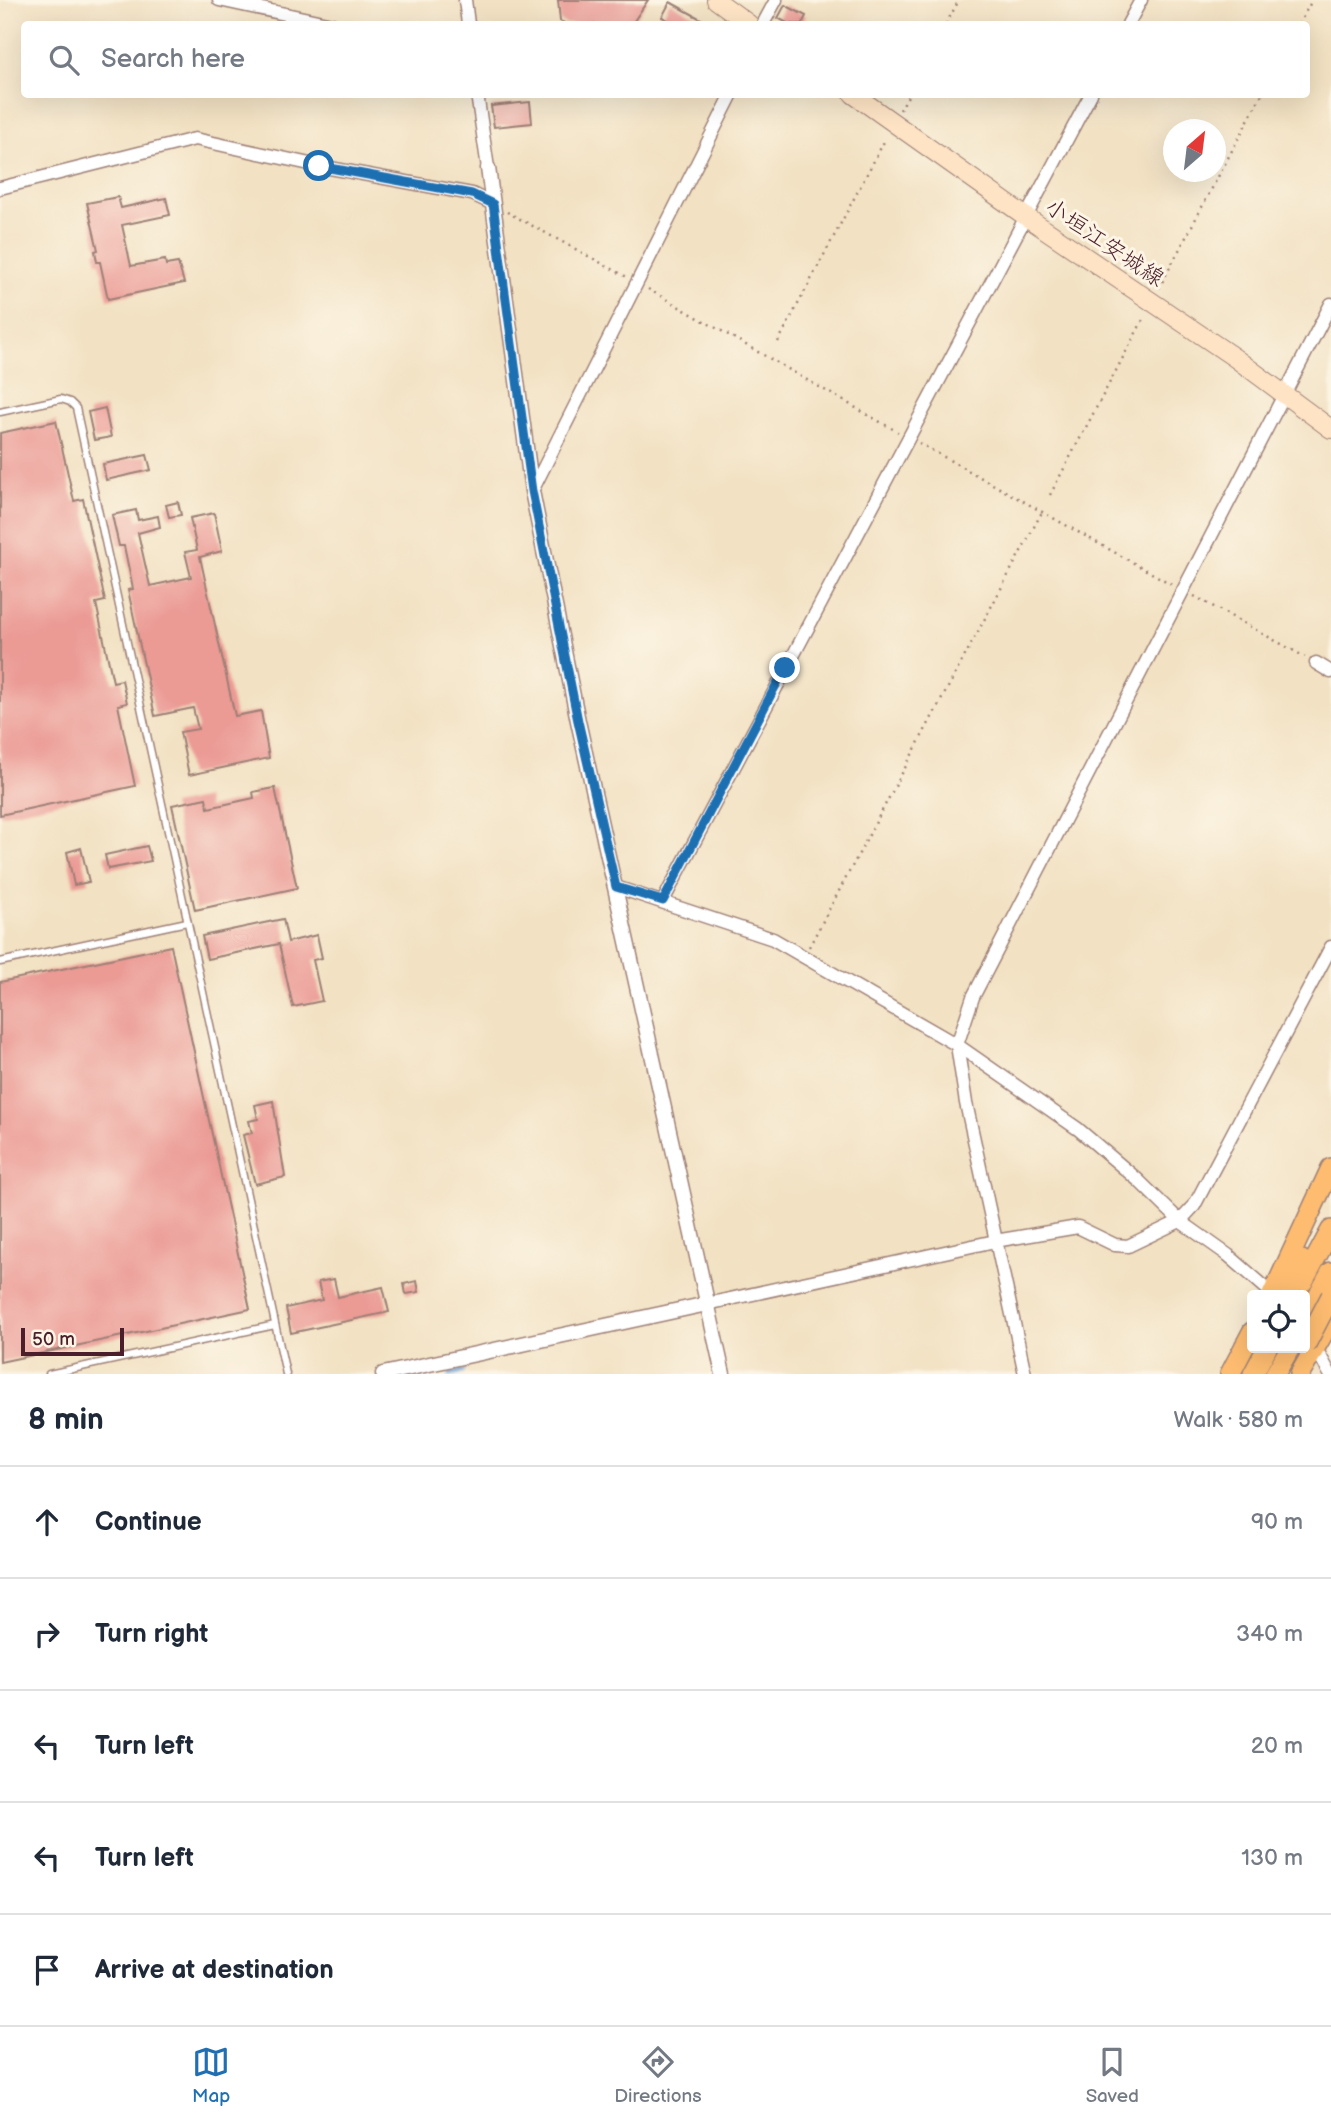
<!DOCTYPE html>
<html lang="en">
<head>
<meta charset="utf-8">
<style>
	:root { --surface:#fff; --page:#f2f2f3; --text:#1f2937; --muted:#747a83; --line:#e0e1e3; --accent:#1f6fb2 }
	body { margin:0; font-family:"Balsamiq Sans","Klee One",sans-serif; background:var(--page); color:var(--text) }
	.controls { position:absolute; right:21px; bottom:21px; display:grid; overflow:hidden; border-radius:7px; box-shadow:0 7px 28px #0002 }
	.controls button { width:63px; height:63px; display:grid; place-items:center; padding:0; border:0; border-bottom:2px solid var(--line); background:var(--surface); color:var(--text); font:35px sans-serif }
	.compass { position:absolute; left:1163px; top:119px; width:63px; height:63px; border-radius:50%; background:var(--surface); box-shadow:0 7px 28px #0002; rotate:28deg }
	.scale { position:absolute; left:21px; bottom:18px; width:103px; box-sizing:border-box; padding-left:7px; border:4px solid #4a1f2b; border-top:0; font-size:19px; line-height:24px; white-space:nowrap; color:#4a1f2b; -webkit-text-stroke:5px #fcf5e5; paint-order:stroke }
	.stop { position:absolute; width:21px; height:21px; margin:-16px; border:5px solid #1f6fb2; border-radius:50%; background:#fff }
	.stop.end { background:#1f6fb2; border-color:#fff; box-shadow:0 2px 7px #0008 }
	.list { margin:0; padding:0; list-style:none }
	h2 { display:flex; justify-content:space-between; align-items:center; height:91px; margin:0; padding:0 28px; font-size:30px }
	h2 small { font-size:23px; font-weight:400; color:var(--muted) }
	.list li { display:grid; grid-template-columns:46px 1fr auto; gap:21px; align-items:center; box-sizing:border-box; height:112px; padding:0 28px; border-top:2px solid var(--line) }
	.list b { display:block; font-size:26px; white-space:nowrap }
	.list em { font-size:23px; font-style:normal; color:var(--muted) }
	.icon { flex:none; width:38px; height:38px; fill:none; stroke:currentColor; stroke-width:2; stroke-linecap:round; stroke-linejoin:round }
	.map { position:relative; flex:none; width:1331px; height:1374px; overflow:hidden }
	.search { position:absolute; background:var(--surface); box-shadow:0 7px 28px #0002; left:21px; right:21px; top:21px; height:77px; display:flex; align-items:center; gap:18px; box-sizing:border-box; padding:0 24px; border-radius:7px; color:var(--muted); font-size:26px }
	.sheet { height:651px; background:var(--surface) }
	nav { display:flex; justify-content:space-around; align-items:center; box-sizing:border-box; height:98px; border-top:2px solid var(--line); background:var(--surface); font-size:19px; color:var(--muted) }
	nav a { display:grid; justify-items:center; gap:4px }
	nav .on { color:var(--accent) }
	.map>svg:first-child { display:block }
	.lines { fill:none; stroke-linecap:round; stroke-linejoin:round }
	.stream { stroke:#73a2dc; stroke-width:4.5 }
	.building { fill:#eb9a94 }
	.service-casing { stroke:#9e8076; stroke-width:9 }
	.minor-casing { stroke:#9e8076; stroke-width:15 }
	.tertiary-casing { stroke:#9e8076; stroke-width:17 }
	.secondary-casing { stroke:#9e8076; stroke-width:20 }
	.trunk-casing { stroke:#9e8076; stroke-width:22 }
	.path { stroke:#9e8076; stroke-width:2.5; stroke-dasharray:2 5; stroke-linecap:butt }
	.service { stroke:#fff; stroke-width:6 }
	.minor { stroke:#fff; stroke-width:12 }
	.tertiary { stroke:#fff; stroke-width:14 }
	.secondary { stroke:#fee4c5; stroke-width:18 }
	.trunk { stroke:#fdbc6f; stroke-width:19 }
	.trunk-bridge-casing { stroke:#9e8076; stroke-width:22; stroke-linecap:butt }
	.trunk-bridge { stroke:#fdbc6f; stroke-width:19 }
	.route { stroke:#1f6fb2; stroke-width:9 }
	.labels { text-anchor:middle; stroke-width:6; stroke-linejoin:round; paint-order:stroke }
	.street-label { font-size:23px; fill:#4a1f2b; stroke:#fcf5e5 }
</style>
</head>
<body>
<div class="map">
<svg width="1331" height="1374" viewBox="0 0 1331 1374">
	<rect width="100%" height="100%" fill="#fcf5e5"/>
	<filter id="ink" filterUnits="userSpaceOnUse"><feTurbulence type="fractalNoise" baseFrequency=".0143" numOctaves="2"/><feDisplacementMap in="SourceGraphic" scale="14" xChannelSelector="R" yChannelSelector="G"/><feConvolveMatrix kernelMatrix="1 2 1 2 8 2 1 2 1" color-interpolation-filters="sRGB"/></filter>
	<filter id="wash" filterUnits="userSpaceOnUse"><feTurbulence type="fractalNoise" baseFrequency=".00686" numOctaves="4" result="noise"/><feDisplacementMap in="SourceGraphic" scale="28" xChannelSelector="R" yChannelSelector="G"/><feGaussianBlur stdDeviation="1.57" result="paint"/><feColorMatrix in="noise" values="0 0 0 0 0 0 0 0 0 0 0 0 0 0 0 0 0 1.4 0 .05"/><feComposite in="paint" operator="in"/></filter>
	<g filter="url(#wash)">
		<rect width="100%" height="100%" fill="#f2e1c2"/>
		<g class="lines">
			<polyline class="stream" points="450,1374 463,1371"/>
		</g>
		<g id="blocks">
			<g class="building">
				<polygon points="558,0 648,0 632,24 566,24 560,21"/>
				<polygon points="670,2 710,24 675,24 662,17"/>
				<polygon points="785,5 806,16 802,24 789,24 778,18"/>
				<polygon points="530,102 532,123 494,127 491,106"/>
				<polygon points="118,197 121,208 166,198 170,215 122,225 131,266 165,260 166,265 178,263 184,283 108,299 100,262 97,262 95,251 98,250 87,203"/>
				<polygon points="105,408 111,437 94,440 88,412"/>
				<polygon points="56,421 74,501 83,499 105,601 96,603 113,682 122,680 127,703 118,705 135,786 0,815 0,433"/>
				<polygon points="147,455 151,470 106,480 103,464"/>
				<polygon points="178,502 181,515 169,517 166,505"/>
				<polygon points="136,510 138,520 158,516 160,527 138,533 150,586 191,577 185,552 197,550 190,518 214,513 222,551 200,557 235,716 261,711 269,758 189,775 180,732 198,729 193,708 155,716 128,590 133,589 124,546 119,546 112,515"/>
				<polygon points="275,788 297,888 195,910 172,805 206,798 208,808 254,798 253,792"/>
				<polygon points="147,846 151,861 108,869 105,855"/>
				<polygon points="81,848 89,882 74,885 67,852"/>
				<polygon points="283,919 288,942 317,935 322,958 313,960 322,1001 293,1007 279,944 207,959 202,936"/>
				<polygon points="171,946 250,1309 0,1362 0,982"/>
				<polygon points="273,1101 285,1177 255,1184 243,1135 252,1133 249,1121 258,1119 255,1105"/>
				<polygon points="334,1279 338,1297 383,1287 389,1312 291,1333 286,1308 322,1300 318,1282"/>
				<polygon points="417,1281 419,1292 406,1294 404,1284"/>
			</g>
		</g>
	</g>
	<g filter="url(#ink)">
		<use href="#blocks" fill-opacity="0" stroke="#9e8076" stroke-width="2"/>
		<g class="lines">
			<g class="service-casing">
				<g id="service">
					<polyline points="0,412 61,399 70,402 76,408 286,1374"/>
					<polyline points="0,962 187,922"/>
					<polyline points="49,1374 275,1325"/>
				</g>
			</g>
			<g class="minor-casing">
				<g id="minor">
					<polyline points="219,0 332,24"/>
					<polyline points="465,0 468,24"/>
					<polyline points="763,24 776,0"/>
					<polyline points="1128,24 1141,0"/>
					<polyline points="477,94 488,168"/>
					<polyline points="0,188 195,139 319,166 472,194 493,204"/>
					<polyline points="532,491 732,94"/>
					<polyline points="1316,663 1331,672"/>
					<polyline points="616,887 773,939 957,1045 1078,1129 1138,1180 1180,1221 1228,1255 1274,1295"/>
					<polyline points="663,901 1091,94"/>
					<polyline points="707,1304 995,1241 1078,1227 1115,1245 1128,1246 1180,1221 1194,1206 1331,947"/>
					<polyline points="1314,1345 1330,1374"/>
					<polyline points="1025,1374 966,1103 957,1045 973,997 1331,304"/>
				</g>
			</g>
			<g class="tertiary-casing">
				<g id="tertiary">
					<polyline points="488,168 532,491 578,721 723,1374"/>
					<polyline points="383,1374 707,1304"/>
				</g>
			</g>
			<g class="secondary-casing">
				<g id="secondary">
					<polyline points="716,0 749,24"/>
					<polyline points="853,94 1025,216 1235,358 1331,429"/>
				</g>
			</g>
			<g class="trunk-casing">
				<g id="trunk">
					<polyline points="1303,1282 1331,1230"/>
					<polyline points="1272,1295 1331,1168"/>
					<polyline points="1291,1295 1291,1286 1302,1260"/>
					<polyline points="1305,1320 1331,1272"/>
					<polyline points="1230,1374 1252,1332"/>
					<polyline points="1253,1374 1267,1348"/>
					<polyline points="1275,1374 1290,1348"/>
					<polyline points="1300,1374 1331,1320"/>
				</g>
			</g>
			<g class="path">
				<polyline points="946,24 959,0"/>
				<polyline points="1299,24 1312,0"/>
				<polyline points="900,110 909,94"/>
				<polyline points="507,212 627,277"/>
				<polyline points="1159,288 1262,94"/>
				<polyline points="648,289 898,432"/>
				<polyline points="778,342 886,138"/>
				<polyline points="919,443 1173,585"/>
				<polyline points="1050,495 1145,316"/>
				<polyline points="1194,596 1305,657"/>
				<polyline points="809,947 1042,512"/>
			</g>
			<use href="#service" class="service"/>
			<use href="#minor" class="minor"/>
			<use href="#tertiary" class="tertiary"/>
			<use href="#secondary" class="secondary"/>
			<use href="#trunk" class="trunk"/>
			<g class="trunk-bridge-casing">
				<polyline id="trunk-bridge" points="1305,1346 1331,1296"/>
			</g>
			<use href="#trunk-bridge" class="trunk-bridge"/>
		</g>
	</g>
	<g class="lines" filter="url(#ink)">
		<polyline class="route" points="319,166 472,194 493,204 532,491 578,721 616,887 663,901 785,668"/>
	</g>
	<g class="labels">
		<g class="street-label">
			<text transform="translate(1105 242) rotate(34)" y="8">小垣江安城線</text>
		</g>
	</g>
</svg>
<div class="controls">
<button><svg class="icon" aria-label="locate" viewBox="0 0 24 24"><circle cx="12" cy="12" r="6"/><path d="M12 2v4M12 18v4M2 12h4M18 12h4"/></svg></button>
</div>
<svg class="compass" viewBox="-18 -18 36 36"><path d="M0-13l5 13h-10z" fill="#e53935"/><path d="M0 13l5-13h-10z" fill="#747a83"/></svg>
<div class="scale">50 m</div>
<div class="stop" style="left:319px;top:166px"></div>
<div class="stop end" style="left:785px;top:668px"></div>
<div class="search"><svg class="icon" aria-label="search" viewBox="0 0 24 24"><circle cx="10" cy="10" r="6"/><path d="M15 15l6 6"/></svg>Search here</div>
</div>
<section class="sheet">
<h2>8 min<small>Walk · 580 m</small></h2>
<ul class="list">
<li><svg class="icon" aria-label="ahead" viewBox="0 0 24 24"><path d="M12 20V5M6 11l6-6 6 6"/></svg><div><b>Continue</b></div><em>90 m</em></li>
<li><svg class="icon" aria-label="right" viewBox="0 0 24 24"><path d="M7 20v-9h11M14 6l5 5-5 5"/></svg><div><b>Turn right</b></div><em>340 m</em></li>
<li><svg class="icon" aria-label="left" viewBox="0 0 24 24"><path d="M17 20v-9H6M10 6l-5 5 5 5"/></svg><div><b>Turn left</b></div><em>20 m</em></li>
<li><svg class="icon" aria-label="left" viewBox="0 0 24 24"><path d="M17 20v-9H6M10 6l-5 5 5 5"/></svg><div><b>Turn left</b></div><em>130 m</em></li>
<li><svg class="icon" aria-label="arrive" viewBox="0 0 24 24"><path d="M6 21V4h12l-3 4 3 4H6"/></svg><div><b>Arrive at destination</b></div></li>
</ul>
</section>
<nav>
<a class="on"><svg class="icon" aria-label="map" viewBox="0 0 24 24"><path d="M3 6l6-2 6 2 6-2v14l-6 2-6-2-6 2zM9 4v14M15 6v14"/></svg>Map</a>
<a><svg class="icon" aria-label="directions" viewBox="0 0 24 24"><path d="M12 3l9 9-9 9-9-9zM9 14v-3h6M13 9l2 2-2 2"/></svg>Directions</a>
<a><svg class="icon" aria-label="saved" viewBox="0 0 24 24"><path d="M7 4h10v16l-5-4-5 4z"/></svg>Saved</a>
</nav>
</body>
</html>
